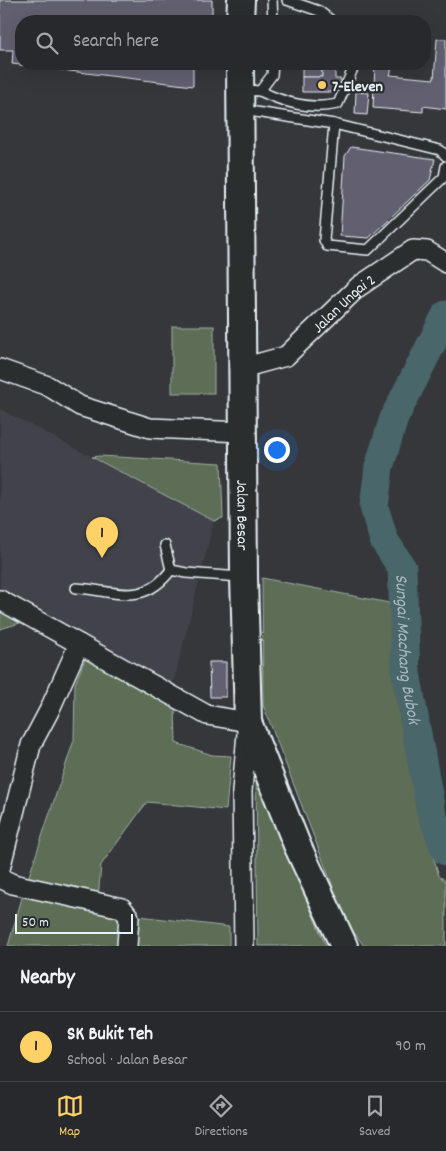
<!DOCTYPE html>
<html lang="en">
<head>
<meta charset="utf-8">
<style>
	:root { --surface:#28292c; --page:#343538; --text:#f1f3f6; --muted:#a5a6a9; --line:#444548; --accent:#ffd166 }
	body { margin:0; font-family:Dekko,sans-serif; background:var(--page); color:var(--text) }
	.scale { position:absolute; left:15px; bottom:12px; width:118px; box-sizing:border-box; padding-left:5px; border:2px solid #e8f1f8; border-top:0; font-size:14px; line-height:18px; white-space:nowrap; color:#e8f1f8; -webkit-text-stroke:4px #2a2d2e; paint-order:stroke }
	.you { position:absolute; left:276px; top:449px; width:18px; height:18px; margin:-12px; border:4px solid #fff; border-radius:50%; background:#1a73e8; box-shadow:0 0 0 8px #1a73e833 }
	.badge { display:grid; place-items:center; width:32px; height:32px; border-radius:50%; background:var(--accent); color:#111; font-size:16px; font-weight:700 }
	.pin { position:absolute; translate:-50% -41px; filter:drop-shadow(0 1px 2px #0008) }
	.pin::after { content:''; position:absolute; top:26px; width:18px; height:15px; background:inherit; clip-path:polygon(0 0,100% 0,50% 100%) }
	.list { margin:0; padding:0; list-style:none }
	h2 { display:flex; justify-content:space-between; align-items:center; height:65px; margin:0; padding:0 20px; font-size:21px }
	h2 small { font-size:16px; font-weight:400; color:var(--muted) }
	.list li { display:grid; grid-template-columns:32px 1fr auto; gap:15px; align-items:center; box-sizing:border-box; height:70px; padding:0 20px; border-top:1px solid var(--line) }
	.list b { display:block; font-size:19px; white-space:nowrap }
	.list p { margin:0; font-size:16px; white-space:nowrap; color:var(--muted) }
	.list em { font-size:16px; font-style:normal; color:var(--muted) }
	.icon { flex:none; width:28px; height:28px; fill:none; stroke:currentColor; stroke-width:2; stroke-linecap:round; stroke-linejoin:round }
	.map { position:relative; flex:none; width:446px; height:946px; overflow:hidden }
	.search { position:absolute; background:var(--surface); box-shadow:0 5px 20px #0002; left:15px; right:15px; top:15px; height:55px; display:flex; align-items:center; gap:12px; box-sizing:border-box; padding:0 18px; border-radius:20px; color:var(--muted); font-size:19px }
	.sheet { height:135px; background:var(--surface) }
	nav { display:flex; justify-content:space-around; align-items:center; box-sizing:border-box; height:70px; border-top:1px solid var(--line); background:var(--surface); font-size:14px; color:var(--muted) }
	nav a { display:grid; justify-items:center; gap:2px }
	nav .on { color:var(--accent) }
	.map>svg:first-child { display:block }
	.built { fill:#42434b }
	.green { fill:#5d6d56; stroke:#a2afa7 }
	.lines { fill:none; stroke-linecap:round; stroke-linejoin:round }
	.river { stroke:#48666a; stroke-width:29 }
	.building { fill:#625e70; stroke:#e8f1f8 }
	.service-casing { stroke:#e8f1f8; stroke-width:12 }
	.minor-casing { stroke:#e8f1f8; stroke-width:22 }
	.secondary-casing { stroke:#e8f1f8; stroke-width:30 }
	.service { stroke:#2a2d2e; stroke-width:9 }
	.minor { stroke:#2a2d2e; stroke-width:19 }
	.secondary { stroke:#2a2d2e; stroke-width:26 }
	.poi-dot { fill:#ffd166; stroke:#2a2d2e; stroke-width:2 }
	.labels { text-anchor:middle; stroke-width:4.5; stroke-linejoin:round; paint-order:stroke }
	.poi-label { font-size:16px; font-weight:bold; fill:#e8f1f8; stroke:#2a2d2e; text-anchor:start }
	.street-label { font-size:16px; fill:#e8f1f8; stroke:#2a2d2e }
	.water-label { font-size:18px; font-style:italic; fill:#a8b9bf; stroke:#2a2d2e }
</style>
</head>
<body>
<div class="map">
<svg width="446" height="946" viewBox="0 0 446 946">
	<rect width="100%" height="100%" fill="#35373b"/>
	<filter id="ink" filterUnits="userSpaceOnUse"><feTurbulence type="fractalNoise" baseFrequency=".02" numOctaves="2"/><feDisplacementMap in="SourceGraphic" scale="10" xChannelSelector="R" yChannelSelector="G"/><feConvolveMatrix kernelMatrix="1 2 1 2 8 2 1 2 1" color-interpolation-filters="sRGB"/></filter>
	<g filter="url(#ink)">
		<polygon class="built" points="0,409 214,521 172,689 0,595"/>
		<g class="green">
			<rect x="172" y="326" width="42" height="67"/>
			<polygon points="99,456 221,463 223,518 214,521 92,457"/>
			<polygon points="262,578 389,603 419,809 439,876 446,881 446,946 364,946 347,923 263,705"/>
			<polygon points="0,607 27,621 0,629"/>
			<polygon points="87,654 175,708 176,743 212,755 231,756 226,810 147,802 101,865 98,898 123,914 229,927 229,946 8,946 24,891 74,740 75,684"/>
			<polygon points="256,781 263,782 284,847 326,946 258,946"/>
		</g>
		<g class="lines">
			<path class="river" id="s1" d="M446 315 394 418 379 467 374 507 384 540 402 568 406 673 431 811 446 851"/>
		</g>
		<g class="building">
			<polygon points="0,0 212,0 212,21 21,21 21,64 193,64 193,86 12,64 13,50 0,50"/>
			<polygon points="303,17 323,18 323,21 303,21"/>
			<polygon points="437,39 446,39 446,109 423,106 423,112 373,108 375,64 393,64 390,75 434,79"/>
			<rect x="302" y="64" width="20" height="13"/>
			<polygon points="322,70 335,70 335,79 341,79 341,92 302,92 302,77 322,77"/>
			<polygon points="356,92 369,93 367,115 355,114"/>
			<polygon points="351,147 435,159 430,180 369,238 340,236 345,156"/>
			<polygon points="209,662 226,662 226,697 210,697"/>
		</g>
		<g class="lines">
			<g class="service-casing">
				<g id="service">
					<polyline points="272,0 273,21"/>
					<polyline points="287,0 319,11 332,21"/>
					<polyline points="241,90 260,91 272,75 273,64"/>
					<path d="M260 91C285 103 310 110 338 104L355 64"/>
					<polyline points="242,110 334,124 440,150 446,156"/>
					<polyline points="334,124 324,240 327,246 368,250 444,177 446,166"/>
					<polyline points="165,545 171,570 186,573 241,577"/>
					<path d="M76 588C115 590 142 608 171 570"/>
				</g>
			</g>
			<g class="minor-casing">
				<g id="minor">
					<path id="s2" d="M242 368 286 356 358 287 413 250 427 251 446 263"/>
					<polyline points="0,369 48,386 80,406 150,428 243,432"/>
					<polyline points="0,600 207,715 248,722 242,791 244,946"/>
					<polyline points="0,869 31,745 49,711 79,644"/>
					<polyline points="0,878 13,884 122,908 129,917 127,946"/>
				</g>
			</g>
			<g class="secondary-casing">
				<g id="secondary">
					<polyline points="240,21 241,0"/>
					<path id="s3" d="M240 64 244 577 248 722 297 845 344 946"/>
				</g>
			</g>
			<use href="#service" class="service"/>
			<use href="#minor" class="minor"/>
			<use href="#secondary" class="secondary"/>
		</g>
	</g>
	<circle class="poi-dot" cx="322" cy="85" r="5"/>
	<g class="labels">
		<g class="poi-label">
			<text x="332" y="91">7-Eleven</text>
		</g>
		<g class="street-label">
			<text dy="6" stroke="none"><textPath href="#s2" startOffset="124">Jalan Ungai 2</textPath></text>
			<text dy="6" stroke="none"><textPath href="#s3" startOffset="451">Jalan Besar</textPath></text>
		</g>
		<g class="water-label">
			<text dy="6" stroke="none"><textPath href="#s1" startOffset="356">Sungai Machang Bubok</textPath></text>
		</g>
	</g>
</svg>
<div class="scale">50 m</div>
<div class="you"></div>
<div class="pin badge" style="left:102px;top:558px">1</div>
<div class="search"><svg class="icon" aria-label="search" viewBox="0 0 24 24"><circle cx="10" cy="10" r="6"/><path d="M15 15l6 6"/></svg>Search here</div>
</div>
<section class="sheet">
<h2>Nearby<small></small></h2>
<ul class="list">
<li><span class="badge">1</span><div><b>SK Bukit Teh</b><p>School · Jalan Besar</p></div><em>90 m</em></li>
</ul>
</section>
<nav>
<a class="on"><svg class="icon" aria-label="map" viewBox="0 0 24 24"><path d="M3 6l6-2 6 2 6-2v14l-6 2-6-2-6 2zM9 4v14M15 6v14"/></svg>Map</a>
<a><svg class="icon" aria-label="directions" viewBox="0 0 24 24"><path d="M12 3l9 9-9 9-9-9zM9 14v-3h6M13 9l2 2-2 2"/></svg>Directions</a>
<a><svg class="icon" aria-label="saved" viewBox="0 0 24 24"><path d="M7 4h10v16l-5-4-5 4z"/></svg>Saved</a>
</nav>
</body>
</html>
